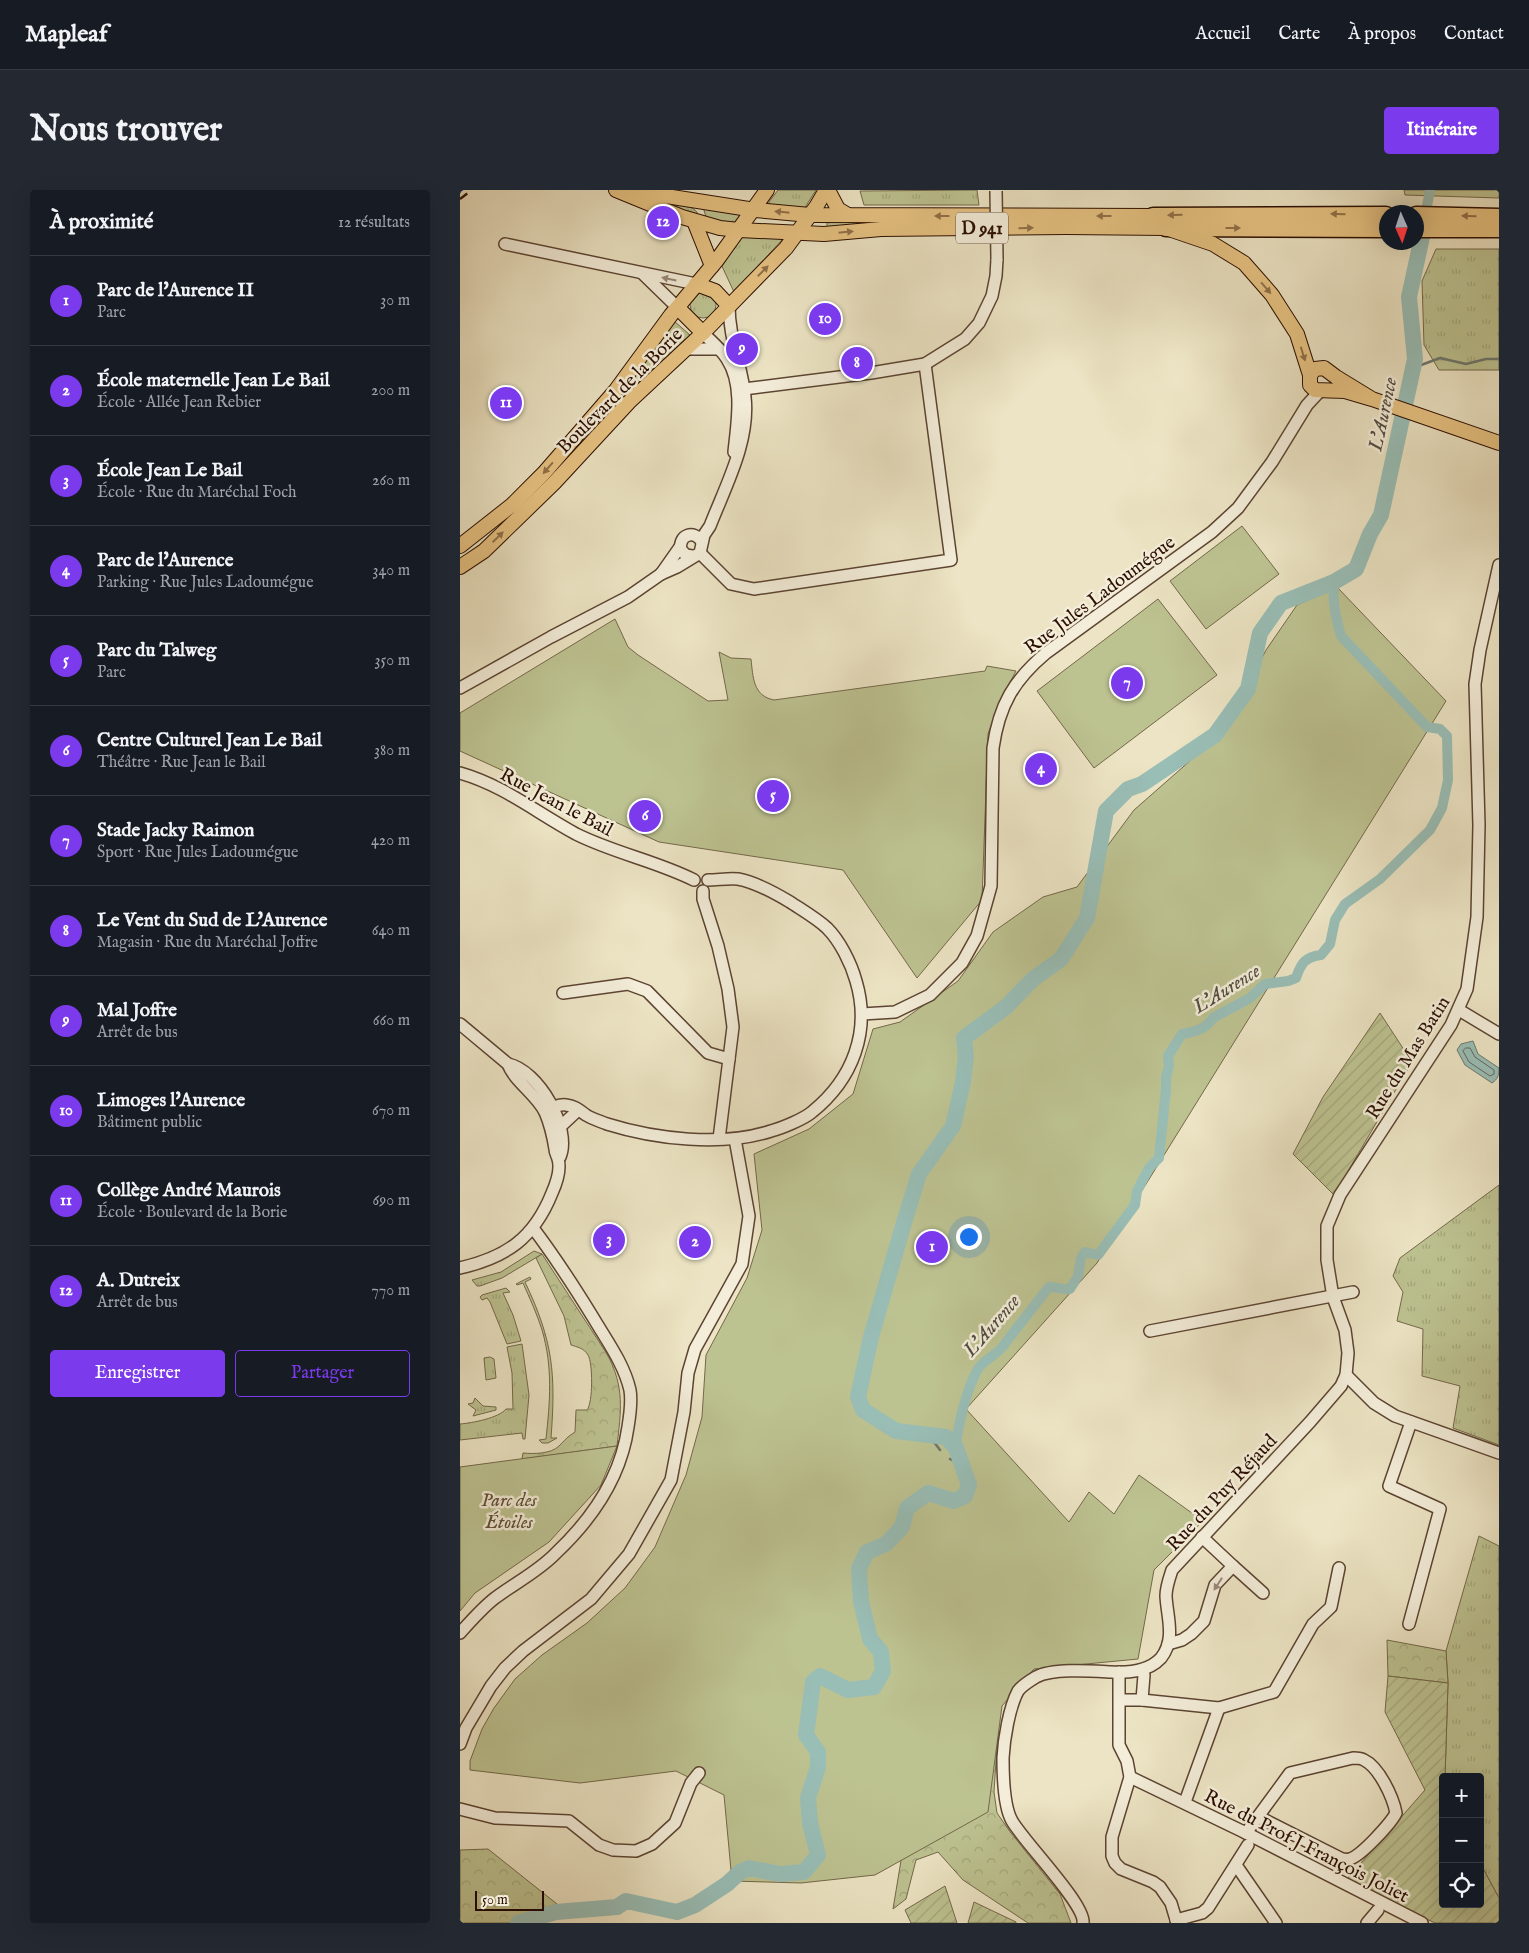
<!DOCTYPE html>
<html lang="fr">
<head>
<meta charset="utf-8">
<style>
	:root { --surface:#171b24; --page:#242831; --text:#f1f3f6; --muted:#9ea1a6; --line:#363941; --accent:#7c3aed }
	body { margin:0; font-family:"IM FELL English",serif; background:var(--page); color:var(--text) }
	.controls { position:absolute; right:15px; bottom:15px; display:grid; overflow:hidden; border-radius:5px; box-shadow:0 5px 20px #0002 }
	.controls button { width:45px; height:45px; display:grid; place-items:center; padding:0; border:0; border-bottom:1px solid var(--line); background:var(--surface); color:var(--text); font:25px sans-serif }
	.compass { position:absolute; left:919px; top:15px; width:45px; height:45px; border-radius:50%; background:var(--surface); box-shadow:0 5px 20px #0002; rotate:177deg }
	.scale { position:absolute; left:15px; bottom:12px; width:69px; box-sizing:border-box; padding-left:5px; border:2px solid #2c0f02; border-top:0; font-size:14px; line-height:18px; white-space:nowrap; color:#2c0f02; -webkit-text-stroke:4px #f3edd9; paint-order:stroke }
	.you { position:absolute; left:508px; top:1046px; width:18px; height:18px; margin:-12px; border:4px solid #fff; border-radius:50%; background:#1a73e8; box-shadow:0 0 0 8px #1a73e833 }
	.badge { display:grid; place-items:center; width:32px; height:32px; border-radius:50%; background:var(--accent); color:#fff; font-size:16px; font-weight:700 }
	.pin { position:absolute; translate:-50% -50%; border:2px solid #fff; box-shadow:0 1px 5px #0006 }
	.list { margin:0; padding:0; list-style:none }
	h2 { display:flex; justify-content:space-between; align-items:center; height:65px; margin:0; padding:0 20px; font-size:21px }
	h2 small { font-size:16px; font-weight:400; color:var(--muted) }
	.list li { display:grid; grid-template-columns:32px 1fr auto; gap:15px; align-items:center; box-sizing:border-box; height:90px; padding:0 20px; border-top:1px solid var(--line) }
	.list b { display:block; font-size:19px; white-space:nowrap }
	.list p { margin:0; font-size:16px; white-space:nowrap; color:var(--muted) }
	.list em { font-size:16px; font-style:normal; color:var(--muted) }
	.actions { display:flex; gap:10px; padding:15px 20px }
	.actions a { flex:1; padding:11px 0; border:1px solid var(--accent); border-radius:5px; text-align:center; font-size:18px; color:var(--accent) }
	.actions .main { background:var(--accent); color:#fff }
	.icon { flex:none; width:28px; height:28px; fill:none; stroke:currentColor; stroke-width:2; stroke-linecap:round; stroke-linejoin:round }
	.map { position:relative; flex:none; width:1039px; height:1733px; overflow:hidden; border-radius:5px }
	header { display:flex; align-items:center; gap:30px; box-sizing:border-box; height:70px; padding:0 25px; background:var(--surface); border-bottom:1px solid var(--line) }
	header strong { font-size:24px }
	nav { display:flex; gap:28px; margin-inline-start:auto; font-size:18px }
	.intro { display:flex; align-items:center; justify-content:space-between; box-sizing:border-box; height:120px; padding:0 30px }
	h1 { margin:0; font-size:35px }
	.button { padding:12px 22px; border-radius:5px; background:var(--accent); color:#fff; font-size:18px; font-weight:700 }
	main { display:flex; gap:30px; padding:0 30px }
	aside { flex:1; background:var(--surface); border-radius:5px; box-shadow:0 5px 20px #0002 }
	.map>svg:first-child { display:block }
	.grass { fill:url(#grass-tufts); stroke:#74684a }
	.forest { fill:url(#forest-crowns); stroke:#74684a }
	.park { fill:#bdc291; stroke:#74684a }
	.garden { fill:url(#garden-furrows); stroke:#74684a }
	.water { fill:#99beb6; stroke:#6d786e }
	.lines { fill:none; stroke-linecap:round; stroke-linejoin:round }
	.shore { stroke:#62665c; stroke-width:1 }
	.stream { stroke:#6d786e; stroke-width:2.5 }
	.canal { stroke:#99beb6; stroke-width:10 }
	.river { stroke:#99beb6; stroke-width:16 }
	.minor-casing { stroke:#5c4432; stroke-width:14 }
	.major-casing { stroke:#2c0f02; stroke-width:16 }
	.highway-casing { stroke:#2c0f02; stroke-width:19 }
	.minor { stroke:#f3edd9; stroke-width:11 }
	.major { stroke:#e6c282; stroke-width:14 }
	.highway { stroke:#e6c282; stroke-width:16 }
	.rail { stroke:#2c0f02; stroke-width:2.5; stroke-dasharray:9 9; stroke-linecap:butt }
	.minor-bridge-casing { stroke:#5c4432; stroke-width:14; stroke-linecap:butt }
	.minor-bridge { stroke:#f3edd9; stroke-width:11 }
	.oneway { fill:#927148 }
	.oneway2 { fill:#998978 }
	.labels { text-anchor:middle; stroke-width:5; stroke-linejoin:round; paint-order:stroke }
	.shield { fill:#f3edd9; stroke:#685242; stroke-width:1 }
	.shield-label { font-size:18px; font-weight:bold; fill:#2c0f02 }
	.street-label { font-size:19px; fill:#2c0f02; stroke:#f3edd9 }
	.park-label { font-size:19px; font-style:italic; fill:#5f4e34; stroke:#f3edd9 }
	.water-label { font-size:20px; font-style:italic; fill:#524c41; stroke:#f3edd9 }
</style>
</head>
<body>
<header>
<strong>Mapleaf</strong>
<nav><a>Accueil</a><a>Carte</a><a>À propos</a><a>Contact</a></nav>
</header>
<div class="intro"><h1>Nous trouver</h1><a class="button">Itinéraire</a></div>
<main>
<aside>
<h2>À proximité<small>12 résultats</small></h2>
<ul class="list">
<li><span class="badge">1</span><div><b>Parc de l'Aurence II</b><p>Parc</p></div><em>30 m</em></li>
<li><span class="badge">2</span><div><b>École maternelle Jean Le Bail</b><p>École · Allée Jean Rebier</p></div><em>200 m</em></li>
<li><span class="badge">3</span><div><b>École Jean Le Bail</b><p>École · Rue du Maréchal Foch</p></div><em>260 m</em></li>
<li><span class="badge">4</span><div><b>Parc de l'Aurence</b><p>Parking · Rue Jules Ladoumégue</p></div><em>340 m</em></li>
<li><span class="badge">5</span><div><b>Parc du Talweg</b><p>Parc</p></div><em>350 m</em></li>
<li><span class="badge">6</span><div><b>Centre Culturel Jean Le Bail</b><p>Théâtre · Rue Jean le Bail</p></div><em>380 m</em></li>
<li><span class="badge">7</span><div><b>Stade Jacky Raimon</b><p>Sport · Rue Jules Ladoumégue</p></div><em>420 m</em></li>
<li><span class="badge">8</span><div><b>Le Vent du Sud de L'Aurence</b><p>Magasin · Rue du Maréchal Joffre</p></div><em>640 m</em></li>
<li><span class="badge">9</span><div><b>Mal Joffre</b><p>Arrêt de bus</p></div><em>660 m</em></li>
<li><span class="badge">10</span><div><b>Limoges l'Aurence</b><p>Bâtiment public</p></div><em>670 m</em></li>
<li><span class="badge">11</span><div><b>Collège André Maurois</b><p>École · Boulevard de la Borie</p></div><em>690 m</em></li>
<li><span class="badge">12</span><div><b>A. Dutreix</b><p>Arrêt de bus</p></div><em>770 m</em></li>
</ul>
<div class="actions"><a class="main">Enregistrer</a><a>Partager</a></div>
</aside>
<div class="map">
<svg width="1039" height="1733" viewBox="0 0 1039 1733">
	<defs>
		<pattern id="grass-tufts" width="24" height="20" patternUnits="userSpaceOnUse" patternTransform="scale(1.25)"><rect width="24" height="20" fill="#bdc291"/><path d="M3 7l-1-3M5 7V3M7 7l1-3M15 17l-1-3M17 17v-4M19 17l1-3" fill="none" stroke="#a3a67b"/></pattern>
		<pattern id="forest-crowns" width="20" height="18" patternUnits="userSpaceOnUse" patternTransform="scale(1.25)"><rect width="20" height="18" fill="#bdc291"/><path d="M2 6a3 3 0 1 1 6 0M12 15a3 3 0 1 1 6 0" fill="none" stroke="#a3a67b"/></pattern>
		<pattern id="garden-furrows" width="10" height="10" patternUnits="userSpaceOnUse" patternTransform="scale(1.25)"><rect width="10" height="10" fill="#bdc291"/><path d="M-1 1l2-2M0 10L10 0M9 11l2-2" fill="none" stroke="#a3a67b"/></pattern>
	</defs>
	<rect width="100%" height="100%" fill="#ece4c4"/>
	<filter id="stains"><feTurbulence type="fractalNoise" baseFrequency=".004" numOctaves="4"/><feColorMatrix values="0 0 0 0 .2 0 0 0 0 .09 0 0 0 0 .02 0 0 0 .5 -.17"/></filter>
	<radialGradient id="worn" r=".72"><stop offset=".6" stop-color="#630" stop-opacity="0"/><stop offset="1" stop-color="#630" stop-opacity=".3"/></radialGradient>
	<g class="grass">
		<polygon points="318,0 356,0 344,19 309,16 309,12"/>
		<polygon points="517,0 519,15 404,15 400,1"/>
		<polygon points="189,8 230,16 237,22 238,28"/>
		<polygon points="243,17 280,24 280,26 274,35 247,30"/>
		<polygon points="367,30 419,31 418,34 367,39"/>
		<polygon points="284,44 320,47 322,50 274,102 260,72"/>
		<polygon points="976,59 1039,59 1039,180 979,180 964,155 962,91"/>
		<circle cx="243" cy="115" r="13"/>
		<polygon points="214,131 230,145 152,217 151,215"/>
		<polygon points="1039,995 1039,1255 993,1238 1000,1196 962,1186 963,1139 937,1131 943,1102 933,1086 940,1068"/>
		<polygon points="74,1061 82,1064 42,1088 20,1096 17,1096 12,1090 41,1082"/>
		<path d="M70 1087 71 1089 65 1092C93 1151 96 1183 91 1248H97L88 1253H82L79 1250 86 1249C90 1212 93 1177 82 1140 77 1124 70 1109 63 1093L57 1095 56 1094Z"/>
		<polygon points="46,1098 50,1102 43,1103 53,1125 61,1151 47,1154 30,1112 27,1108 22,1110 20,1107 22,1105"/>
		<path d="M62 1154 69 1205 65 1249H63L62 1243 0 1250V1234C12 1233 39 1228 46 1219H53L52 1183 47 1157Z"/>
		<polygon points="30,1167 34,1169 36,1188 26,1190 24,1168"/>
		<polygon points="15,1208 23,1216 36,1217 36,1220 13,1226 16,1220 8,1214 13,1213"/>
		<polygon points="1019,1346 1039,1356 1039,1708 1020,1673 1020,1587 985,1587 988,1493 986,1461"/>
	</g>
	<g class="forest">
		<path d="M82 1064 147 1164C165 1197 161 1221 157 1256L62 1269 63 1263C74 1264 91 1264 99 1256 105 1250 107 1247 115 1242L116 1220H127C133 1213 133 1173 128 1165 124 1158 117 1157 111 1155L104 1126 76 1068Z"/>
		<polygon points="478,1316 490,1317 499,1342 516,1356 526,1359 564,1349 599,1372 600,1403 587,1433 582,1457 616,1469 613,1472 567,1478 540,1509 534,1602 537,1623 551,1643 600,1704 611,1733 568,1733 503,1690 478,1662 456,1670 446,1709 433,1719 450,1616 446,1593 465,1597 466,1614 476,1606 479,1582 461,1569 465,1526 482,1508 472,1491 452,1482 469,1446 469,1386 486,1367"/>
		<polygon points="927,1450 986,1461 988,1493 928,1486"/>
		<polygon points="28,1659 107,1722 81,1733 0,1733 0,1660"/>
	</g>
	<g class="park">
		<polygon points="944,0 1039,0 1039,8 945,5"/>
		<polygon points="782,336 819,384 746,439 710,391"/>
		<polygon points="877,397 986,511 637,1073 506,1219 609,1332 629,1302 654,1324 679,1285 743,1331 694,1380 678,1469 574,1479 542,1516 528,1622 415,1685 341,1693 272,1691 264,1605 216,1581 120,1593 10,1580 10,1571 22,1539 34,1518 55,1489 82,1465 127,1433 165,1398 195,1357 226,1285 242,1227 246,1165 287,1088 302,1040 294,964 349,939 393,904 413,839 440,832 498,791 533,742 583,707 617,697 674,620 764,541 806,460 837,415"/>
		<polygon points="698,409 757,485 634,578 577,501"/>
		<path d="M155 429 168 457 178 465 248 511 268 510 259 462 271 468 291 469C293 487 293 506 314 510L525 481 527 476 556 481 539 513 528 544 522 710 457 788 383 680 199 652 0 561V523Z"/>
		<polygon points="157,1256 141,1295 89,1352 15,1403 0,1421 0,1277"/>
	</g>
	<g class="garden">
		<polygon points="920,823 952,872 874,1005 833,964 863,907"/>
		<polygon points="928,1486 988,1493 985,1587 983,1587 983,1714 1020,1714 1020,1673 1039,1708 1039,1733 975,1733 886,1690 965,1600 925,1522"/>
		<polygon points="485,1696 497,1733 451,1733 445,1720"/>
		<polygon points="514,1712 556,1732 556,1733 508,1733"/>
	</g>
	<path class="water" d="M1013 851 1018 864 1039 878C1039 885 1038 889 1032 893L1005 875 997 860 1001 854Z"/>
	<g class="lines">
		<polygon class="shore" points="1006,858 1010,858 1015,867 1034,880 1034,884 1030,886 1009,872 1003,861"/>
		<g class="stream">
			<polyline points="953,178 980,168 1006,174 1026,169 1039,169"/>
			<polyline points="468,1244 480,1260"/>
			<polyline points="490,1269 500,1273"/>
		</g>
		<g class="canal">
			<polyline points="967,16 970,0"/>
			<path d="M496 1258C497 1238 507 1197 518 1179 525 1168 540 1164 546 1152L589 1097C597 1097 602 1100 610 1099L618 1086 621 1068 625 1062 638 1065 675 1015 677 1001 689 978 699 968 706 899V887L709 876 708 866 722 844C735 842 746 839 753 828L790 808 805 794 828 791 836 788C841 773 845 767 861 765L870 754 875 730 885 714 920 689 970 640 982 618 988 590 987 546 980 539 967 537 881 446C876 428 872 411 874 392"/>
		</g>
		<polyline class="river" points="58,1733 96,1722 157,1717 166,1711 217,1722 235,1715 267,1694 280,1682 289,1678 320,1684 344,1682 358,1665 350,1633 348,1608 358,1577 358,1562 346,1545 353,1492 360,1486 388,1500 414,1497 423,1481 421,1462 410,1449 401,1411 399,1379 407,1362 426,1354 442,1337 447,1318 468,1303 494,1311 505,1306 509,1295 496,1258 486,1247 436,1241 403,1220 398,1207 411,1147 443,1036 459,984 493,936 503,892 506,866 504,848 546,817 573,789 601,769 627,728 646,621 668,599 682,594 755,545 788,499 800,443 821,413 874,392 896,379 910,344 921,325 955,169 949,107 962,47"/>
		<g class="minor-casing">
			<g id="minor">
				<polyline points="45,54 236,94"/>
				<polyline points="182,83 218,118"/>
				<path d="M243 143C251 151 261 159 267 169 284 195 277 233 274 262"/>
				<polyline points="226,159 259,159"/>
				<polyline points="284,199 411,183 465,174 505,149 519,133 532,106 536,86 537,69"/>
				<polyline points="240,363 271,394 294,399 491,370 465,174"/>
				<path d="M232 366 226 365 221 360C218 345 234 339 242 352"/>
				<polyline points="201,384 220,357"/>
				<path d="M0 498 91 447 168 407 201 384 217 377 240 363 244 345 250 336C266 295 290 251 285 207 282 176 269 149 269 116"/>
				<path d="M0 583C43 595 77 623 116 644 154 663 196 671 234 690"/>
				<polyline points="243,701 243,709 258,756 268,799 273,837 259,949"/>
				<polyline points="103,803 168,794 187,801 248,863 269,869"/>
				<polyline points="999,820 1039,844"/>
				<path d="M402 824 435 822 470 805 502 773 517 746 531 696 533 558C539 515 554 490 586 463L752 342 778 318 812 272 847 215 860 201"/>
				<path d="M0 834 48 874C54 891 76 904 85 922 90 934 93 946 95 959 95 963 97 965 98 969 101 979 96 994 92 1003 74 1048 47 1067 0 1078"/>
				<path d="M48 874C78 880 112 938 100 967"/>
				<path d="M85 922C91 918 98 914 106 915 115 916 119 920 126 925 132 929 140 931 147 934 195 949 262 957 311 941 322 938 344 929 352 922 393 889 411 841 396 791 391 773 380 751 367 738 356 728 342 720 330 712 315 703 295 692 278 689 268 688 258 690 248 690"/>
				<polyline points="100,937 115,923"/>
				<polyline points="690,1141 893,1102"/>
				<polyline points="886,1185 914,1213 935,1226 1039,1263"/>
				<polyline points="773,1376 803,1403"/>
				<polyline points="949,1434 980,1319 929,1296 951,1232"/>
				<path d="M0 1443C11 1431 22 1418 35 1408 55 1393 79 1381 96 1363 132 1329 161 1287 168 1237 170 1225 172 1212 170 1200 164 1174 147 1151 134 1129 115 1098 95 1067 73 1038"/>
				<polyline points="708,1454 722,1450 731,1444 744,1431 755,1395 773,1376 742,1347"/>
				<polyline points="682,1480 684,1485 682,1510"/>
				<polyline points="659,1482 659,1555 667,1571 670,1587 652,1647 652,1666 655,1673 661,1679 693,1692 700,1697 711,1713 717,1733"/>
				<polyline points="660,1510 682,1510 759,1518 814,1502 853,1434 871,1417 879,1378"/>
				<polyline points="0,1554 6,1538 31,1496 45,1478 63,1461 131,1409 169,1364 211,1290 224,1222 228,1183 235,1159 282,1074 289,1026 275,949"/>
				<polyline points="670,1587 786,1643 962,1733"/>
				<polyline points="725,1612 759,1518"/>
				<polyline points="0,1619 35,1628 109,1631 139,1655 153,1660 176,1661 192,1654 215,1633 231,1593 239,1583"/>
				<path d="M786 1643 830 1583 893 1568C896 1568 901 1568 904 1570 919 1577 933 1607 936 1623 931 1633 902 1665 890 1669 888 1670 885 1669 882 1669L799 1627"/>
				<polyline points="776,1675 816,1733"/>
				<polyline points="716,1730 742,1723 748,1718 788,1655"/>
				<path d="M623 1733C626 1715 564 1652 552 1631 544 1617 543 1585 543 1568 544 1549 549 1518 558 1501 561 1497 571 1490 576 1487 593 1478 632 1481 651 1482 668 1483 688 1482 701 1468 716 1449 707 1427 706 1406 706 1397 709 1389 712 1380L850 1232 881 1196 886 1185 888 1163 885 1140 873 1107 867 1070V1036L880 1005 991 835 1007 799 1017 727 1019 635 1015 494 1020 460 1039 375"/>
				<polyline points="907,1733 918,1720"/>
			</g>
		</g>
		<g class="major-casing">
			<g id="major">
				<polyline points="156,0 222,27 260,38 279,40 364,44 421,39 606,37 706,38 753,54 784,73 812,105 837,144 850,185"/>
				<polyline points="168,0 295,20 350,25 693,26"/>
				<polyline points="368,0 378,19 388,25"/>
				<polyline points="234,31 252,76"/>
				<polyline points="236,94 255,101 269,116"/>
				<polyline points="218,118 243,143"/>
				<polyline points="912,209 876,187 864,178 855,179 850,185 850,195 855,200 885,201 912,209 1039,253"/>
				<polyline points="0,356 52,315 84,283 156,200 211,125 257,70 307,0"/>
				<polyline points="0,377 24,361 94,293 169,212 243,143 326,58 356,17 366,0"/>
			</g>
		</g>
		<g class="highway-casing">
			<g id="highway">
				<polyline points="956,25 1039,27"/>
				<polyline points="693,26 926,25"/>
				<polyline points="706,38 926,39"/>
				<polyline points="956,39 1039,39"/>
			</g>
		</g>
		<use href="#minor" class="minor"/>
		<use href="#major" class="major"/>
		<use href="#highway" class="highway"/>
		<polyline class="rail" points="0,9 12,0"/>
		<g class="minor-bridge-casing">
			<polyline id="minor-bridge" points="536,1 537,69"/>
		</g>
		<use href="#minor-bridge" class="minor-bridge"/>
	</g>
	<defs><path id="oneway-solid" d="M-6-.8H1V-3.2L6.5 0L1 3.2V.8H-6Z" transform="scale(1.25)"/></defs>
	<g class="oneway">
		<use href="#oneway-solid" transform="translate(322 22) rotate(-174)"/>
		<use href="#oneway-solid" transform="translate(878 24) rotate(-179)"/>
		<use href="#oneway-solid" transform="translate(715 25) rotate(179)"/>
		<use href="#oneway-solid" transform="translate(482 26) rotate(-180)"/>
		<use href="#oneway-solid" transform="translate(644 26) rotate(180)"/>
		<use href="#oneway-solid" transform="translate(1009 26) rotate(-179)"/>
		<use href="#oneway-solid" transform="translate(566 38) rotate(-1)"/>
		<use href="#oneway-solid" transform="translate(773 38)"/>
		<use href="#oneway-solid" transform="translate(386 42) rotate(-6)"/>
		<use href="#oneway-solid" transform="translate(303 81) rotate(-45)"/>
		<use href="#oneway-solid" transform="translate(806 98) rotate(49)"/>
		<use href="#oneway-solid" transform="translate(843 164) rotate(73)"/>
		<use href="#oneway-solid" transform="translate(88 278) rotate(131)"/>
		<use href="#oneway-solid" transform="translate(38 347) rotate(-44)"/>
	</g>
	<g class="oneway2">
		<use href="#oneway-solid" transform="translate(209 89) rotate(-168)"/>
		<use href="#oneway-solid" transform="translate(758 1394) rotate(123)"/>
	</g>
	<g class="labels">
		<rect class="shield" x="496" y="22.5" width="52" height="31" rx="4"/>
		<g class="shield-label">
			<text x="522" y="44">D 941</text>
		</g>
		<g class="street-label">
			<text transform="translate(159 200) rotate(-45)" y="7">Boulevard de la Borie</text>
			<text transform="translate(639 404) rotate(-37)" y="7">Rue Jules Ladoumégue</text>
			<text transform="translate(97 611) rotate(28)" y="7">Rue Jean le Bail</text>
			<text transform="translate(947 867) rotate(-58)" y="7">Rue du Mas Batin</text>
			<text transform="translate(761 1302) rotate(-47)" y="7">Rue du Puy Réjaud</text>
			<text transform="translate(847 1655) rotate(27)" y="7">Rue du Prof J François Joliet</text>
		</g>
		<g class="park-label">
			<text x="49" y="1316">Parc des<tspan x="49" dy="22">Étoiles</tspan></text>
		</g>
		<g class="water-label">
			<text transform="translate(922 224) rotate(-78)" y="7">L'Aurence</text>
			<text transform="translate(766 798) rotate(-32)" y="7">L'Aurence</text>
			<text transform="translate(531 1135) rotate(-49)" y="7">L'Aurence</text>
		</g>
	</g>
	<rect width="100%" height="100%" filter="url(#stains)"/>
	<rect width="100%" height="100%" fill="url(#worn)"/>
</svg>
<div class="controls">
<button>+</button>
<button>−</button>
<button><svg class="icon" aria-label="locate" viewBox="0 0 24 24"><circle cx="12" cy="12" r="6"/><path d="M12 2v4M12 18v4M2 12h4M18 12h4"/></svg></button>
</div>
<svg class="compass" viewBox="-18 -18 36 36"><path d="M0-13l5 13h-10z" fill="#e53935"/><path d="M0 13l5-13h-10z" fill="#9ea1a6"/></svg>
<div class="scale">50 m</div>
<div class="you"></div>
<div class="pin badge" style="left:472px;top:1057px">1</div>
<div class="pin badge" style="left:235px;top:1052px">2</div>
<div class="pin badge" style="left:149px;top:1050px">3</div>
<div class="pin badge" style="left:581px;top:579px">4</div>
<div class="pin badge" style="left:313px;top:606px">5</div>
<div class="pin badge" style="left:185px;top:626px">6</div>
<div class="pin badge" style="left:667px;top:493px">7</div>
<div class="pin badge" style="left:397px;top:173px">8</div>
<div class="pin badge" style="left:282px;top:159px">9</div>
<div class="pin badge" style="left:365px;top:129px">10</div>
<div class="pin badge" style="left:46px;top:213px">11</div>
<div class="pin badge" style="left:203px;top:32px">12</div>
</div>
</main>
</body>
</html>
